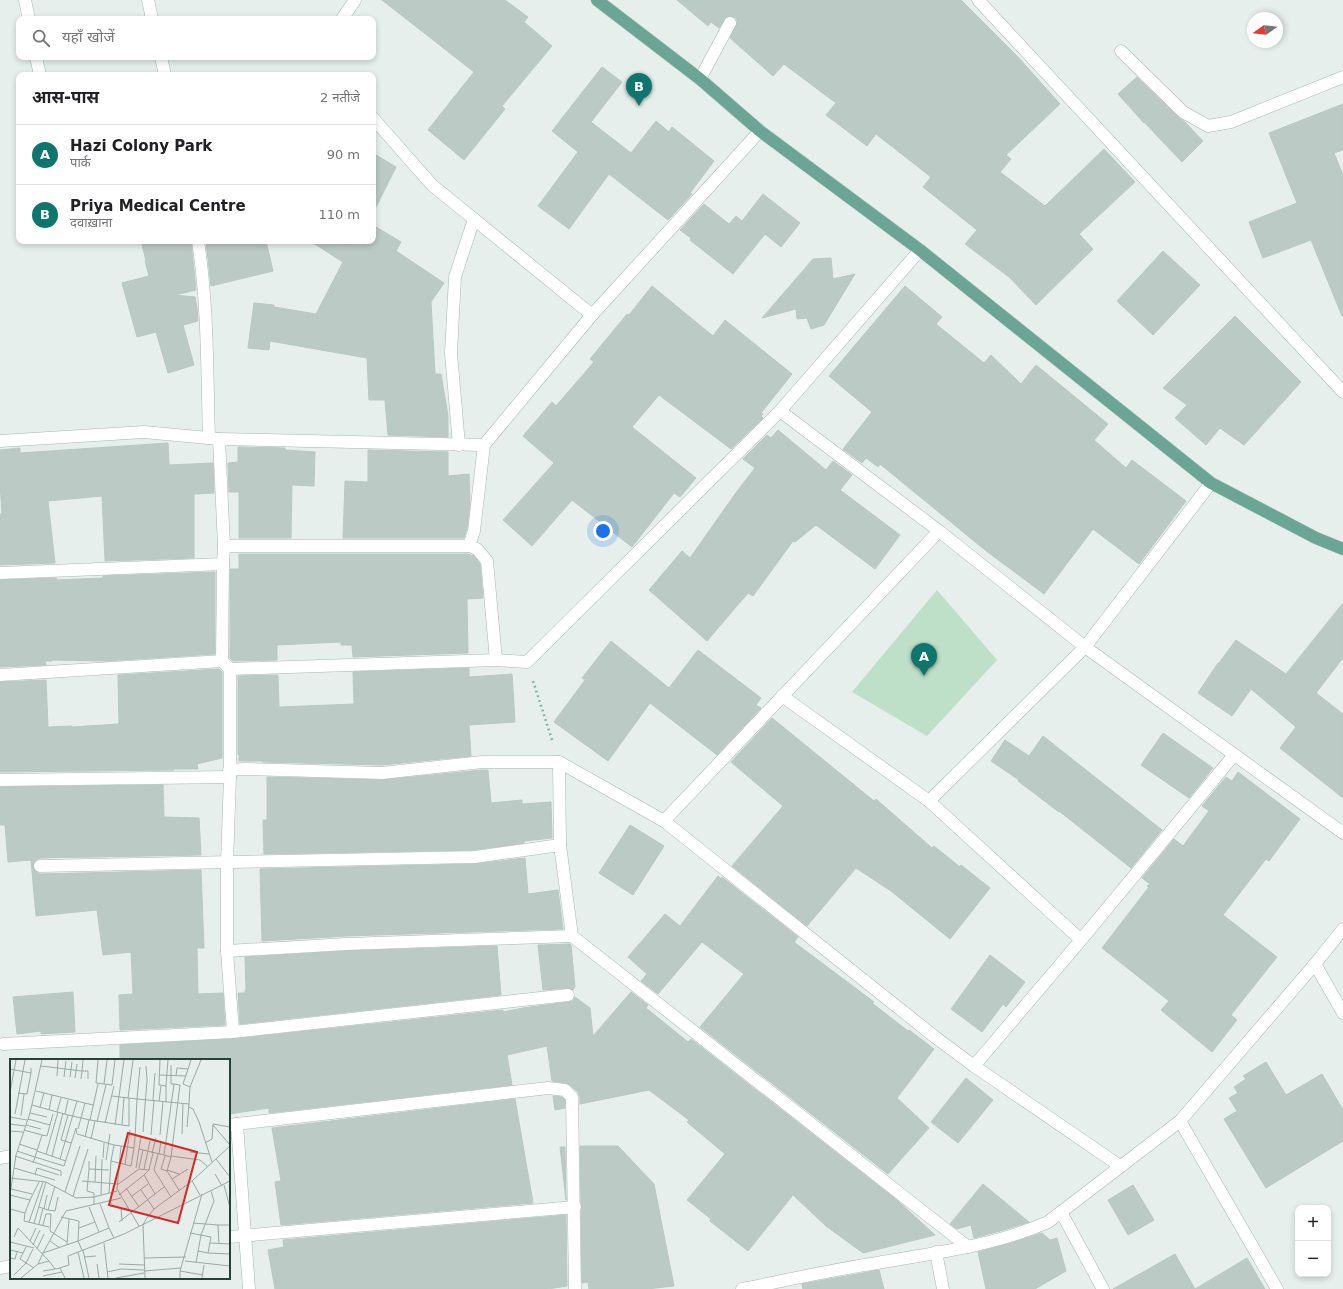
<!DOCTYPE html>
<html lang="hi">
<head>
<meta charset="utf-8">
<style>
	:root { --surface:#fff; --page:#f2f2f2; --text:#202124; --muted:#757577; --line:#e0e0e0; --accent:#0f766e }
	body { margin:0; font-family:"DejaVu Sans","Noto Sans Devanagari",sans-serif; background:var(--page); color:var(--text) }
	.controls { position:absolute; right:12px; bottom:12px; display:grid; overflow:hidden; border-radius:8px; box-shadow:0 2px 6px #0003 }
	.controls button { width:36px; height:36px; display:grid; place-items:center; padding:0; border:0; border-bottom:1px solid var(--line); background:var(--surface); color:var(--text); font:20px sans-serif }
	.compass { position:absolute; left:1247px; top:12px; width:36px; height:36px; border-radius:50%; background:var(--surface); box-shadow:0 2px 6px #0003; rotate:255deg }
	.you { position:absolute; left:603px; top:531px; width:14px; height:14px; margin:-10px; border:3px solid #fff; border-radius:50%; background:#1a73e8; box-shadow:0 0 0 6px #1a73e833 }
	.badge { display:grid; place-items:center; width:26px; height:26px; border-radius:50%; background:var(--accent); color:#fff; font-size:13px; font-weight:700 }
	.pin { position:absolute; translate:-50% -33px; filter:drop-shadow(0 1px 2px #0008) }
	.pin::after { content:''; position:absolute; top:21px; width:14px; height:12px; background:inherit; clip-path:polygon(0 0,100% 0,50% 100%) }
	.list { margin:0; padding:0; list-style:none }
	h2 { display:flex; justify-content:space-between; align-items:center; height:52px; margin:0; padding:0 16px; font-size:17px }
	h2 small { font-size:13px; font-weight:400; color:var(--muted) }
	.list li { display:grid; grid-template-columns:26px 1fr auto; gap:12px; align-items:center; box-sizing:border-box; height:60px; padding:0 16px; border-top:1px solid var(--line) }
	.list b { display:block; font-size:15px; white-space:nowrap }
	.list p { margin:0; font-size:13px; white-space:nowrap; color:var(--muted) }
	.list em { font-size:13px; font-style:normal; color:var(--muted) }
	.icon { flex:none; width:22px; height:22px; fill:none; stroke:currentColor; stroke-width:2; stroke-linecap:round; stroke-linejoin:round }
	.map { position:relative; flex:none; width:1343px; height:1289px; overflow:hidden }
	.search { position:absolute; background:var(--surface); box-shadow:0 2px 6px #0003; left:16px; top:16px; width:360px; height:44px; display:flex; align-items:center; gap:10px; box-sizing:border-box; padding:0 14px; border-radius:8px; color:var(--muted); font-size:15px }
	.panel { position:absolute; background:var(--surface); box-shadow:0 2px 6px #0003; left:16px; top:72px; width:360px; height:172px; border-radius:8px }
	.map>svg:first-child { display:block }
	.green { fill:#bfe0c8 }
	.building { fill:#bbcac4; stroke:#b8c9c2 }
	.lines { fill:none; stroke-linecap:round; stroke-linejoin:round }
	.minor-casing { stroke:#a8b8b2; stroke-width:13 }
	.major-casing { stroke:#c2cac8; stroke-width:13 }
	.path { stroke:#86b3a5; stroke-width:2.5; stroke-dasharray:2 3; stroke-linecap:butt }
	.minor { stroke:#fff; stroke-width:12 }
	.major { stroke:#6aa596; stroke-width:12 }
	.inset-road { fill:none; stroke:#98aaa4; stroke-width:1 }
	.view { fill:#d62828; fill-opacity:0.15; stroke:#d62828; stroke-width:2 }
	.inset-edge { fill:none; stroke:#24423a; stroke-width:2 }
</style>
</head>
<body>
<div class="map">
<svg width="1343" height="1289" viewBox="0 0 1343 1289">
	<rect width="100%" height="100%" fill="#e6efeb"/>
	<polygon class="green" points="937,590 997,660 927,736 852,692"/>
	<g class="building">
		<polygon points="382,0 505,0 528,17 524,22 552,46 502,106 505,109 464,160 428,130 474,72"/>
		<polygon points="677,0 961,0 1018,57 1060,104 1006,155 1011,159 1000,172 1045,206 1104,149 1135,182 1079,234 1093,249 1036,305 1009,277 965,244 977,230 923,187 931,177 876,134 867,146 826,115 836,103 784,64 773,76 730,38 737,23 737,19 734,17 730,16 726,17 719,28 711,22 708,26"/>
		<polygon points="602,67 622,82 591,122 631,153 656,121 669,132 672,127 714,161 690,193 692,194 668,220 609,174 569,229 538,206 578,152 552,131"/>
		<polygon points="1137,77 1178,117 1185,122 1203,141 1182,162 1144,122 1144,123 1118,94"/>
		<polygon points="1343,104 1343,150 1334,153 1343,175 1343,316 1342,316 1311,240 1263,258 1249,222 1297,203 1269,133"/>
		<polygon points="373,153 396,167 373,213"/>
		<polygon points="763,194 800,223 781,247 765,234 733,274 690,240 691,238 680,230 704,204 729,224 736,216 742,221"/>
		<polygon points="373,225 401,242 396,251 444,283 431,302 435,374 441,374 448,416 448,437 388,435 385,400 369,400 367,358 270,341 269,350 248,348 254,303 274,305 274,307 316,314 343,262 310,241 373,241"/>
		<polygon points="141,241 191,241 196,290 175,295 195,297 197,308 198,321 183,325 194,365 168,373 156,332 137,337 122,283 149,276 145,261 146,261"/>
		<polygon points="206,241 266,241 273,271 211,286"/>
		<polygon points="1163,251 1200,285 1153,335 1117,301"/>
		<polygon points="831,258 833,279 855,274 824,325 811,329 807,318 797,319 796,309 762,318 813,259"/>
		<polygon points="652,286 713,336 725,320 792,374 761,413 763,414 761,416 763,418 731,449 659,395 632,427 696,478 680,497 674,493 632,547 572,500 532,546 503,520 554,463 523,436 552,402 556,406 594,362 590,359 627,314 629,315"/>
		<polygon points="905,286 942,317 936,324 984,363 991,355 1021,384 1036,365 1108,424 1094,440 1126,468 1132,460 1186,501 1139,564 1093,529 1044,594 985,550 880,464 878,467 866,458 862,463 843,449 872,412 829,376"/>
		<polygon points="1235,316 1301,382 1244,445 1220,428 1206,445 1175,418 1187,405 1163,388"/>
		<polygon points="778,430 826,470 833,461 852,475 840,490 900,535 875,569 816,525 795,542 793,541 753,596 748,593 707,641 649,590 682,551 690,558 735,494 755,468 743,459 767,435 771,438"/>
		<polygon points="168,443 169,465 213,463 214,493 194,494 194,558 105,561 102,496 48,501 55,563 0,565 0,514 2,514 0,483 0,450 20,448 20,453"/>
		<polygon points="238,447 285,448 285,450 315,452 314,486 292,485 291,538 239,538 239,492 229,492 228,463 238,462"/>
		<polygon points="368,450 448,452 448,476 469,474 470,504 467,529 464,538 343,538 345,481 368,482"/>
		<polygon points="239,554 468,554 471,555 471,556 473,555 480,564 483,598 467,599 468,653 353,657 352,645 341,645 341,642 277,645 277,660 233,661 230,658 230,569 239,569"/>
		<polygon points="215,572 215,654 106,661 52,660 52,661 45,661 46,665 0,667 0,580 56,578 57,580 103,578 103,576"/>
		<polygon points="1343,603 1343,658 1316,693 1343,714 1343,798 1280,748 1296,727 1251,689 1232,716 1198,693 1218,663 1219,663 1236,640 1286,674"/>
		<polygon points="611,641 669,688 698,650 761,698 756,705 761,708 717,755 650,703 608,761 554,722 585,680 582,678"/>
		<polygon points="469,668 469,677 512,674 515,722 469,725 471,756 382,765 262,762 262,761 239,761 239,754 238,755 238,676 278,675 279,707 354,704 353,672"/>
		<polygon points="219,669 222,672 222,758 197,764 198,769 174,769 174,770 0,772 0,682 46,680 48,727 72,726 72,727 119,724 118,675"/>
		<polygon points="772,718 874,801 876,799 932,848 934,846 960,867 961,865 990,888 950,939 891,891 856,868 807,926 732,866 783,806 731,762"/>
		<polygon points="1163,733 1213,768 1189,798 1141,765"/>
		<polygon points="1043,736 1162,830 1131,868 1059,811 1059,812 1018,781 1019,780 991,761 1005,740 1029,756"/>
		<polygon points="482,770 488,770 491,803 522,800 522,804 551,802 552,838 524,841 524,843 474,850 264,854 263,820 267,820 267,777 382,780"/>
		<polygon points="1238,772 1300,819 1269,861 1266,859 1223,915 1277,957 1231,1015 1237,1020 1212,1052 1161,1010 1169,1001 1102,948 1149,887 1147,886 1150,884 1142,878 1174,839 1183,846 1209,811 1202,806 1226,777 1232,781"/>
		<polygon points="163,785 164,817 199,818 201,855 40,858 36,860 33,866 34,870 40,874 201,870 204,948 197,948 198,994 223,993 225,1025 120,1030 119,995 133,994 131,952 103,955 97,910 36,916 31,860 8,862 5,825 0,825 0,787"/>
		<polygon points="630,825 664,846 633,895 599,873"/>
		<polygon points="525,858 528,894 558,890 563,929 347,936 262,941 260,869 475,864"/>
		<polygon points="718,876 721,879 722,877 798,937 794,942 874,1002 872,1003 908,1031 909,1030 934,1049 897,1098 929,1128 888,1174 700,1027 744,974 702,942 658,994 641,981 647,974 628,957 665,914 680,926"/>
		<polygon points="570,944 571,945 575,987 573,990 567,988 543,990 538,945"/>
		<polygon points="497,946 501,995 240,1024 238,993 245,993 245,990 246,990 245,957 347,951"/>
		<polygon points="990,955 1025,982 1006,1007 1003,1004 982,1032 951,1009"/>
		<polygon points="73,992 75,1032 41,1034 41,1031 17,1034 13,997"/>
		<polygon points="631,992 648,1005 646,1008 688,1042 691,1039 898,1201 935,1235 863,1253 826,1226 793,1195 748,1251 710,1221 711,1219 687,1200 725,1154 687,1122 689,1120 649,1090 580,1104 580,1097 578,1092 570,1085 566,1083 552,1081 547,1046 507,1055 512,1085 269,1113 269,1108 229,1114 229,1060 120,1060 120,1045 233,1039 503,1010 503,1012 523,1008 569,1002 573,1001 575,997 590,1008 593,1036"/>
		<polygon points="1266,1062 1286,1095 1322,1074 1343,1110 1343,1141 1266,1188 1224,1119 1237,1111 1229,1098 1238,1093 1234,1087 1246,1079 1243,1076"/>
		<polygon points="966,1078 993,1100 958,1143 931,1122"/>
		<polygon points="553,1096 562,1097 565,1100 565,1108 555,1110"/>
		<polygon points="515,1099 533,1203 281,1225 275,1182 281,1181 272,1128"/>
		<polygon points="580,1146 618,1146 654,1184 674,1286 647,1289 589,1289 588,1282 582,1283 581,1211 582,1207 581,1203"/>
		<polygon points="560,1147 565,1147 566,1200"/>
		<polygon points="983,1184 1029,1222 1004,1230 974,1238 971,1225 957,1229 950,1224"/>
		<polygon points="1133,1185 1154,1220 1128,1235 1108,1200"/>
		<polygon points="566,1215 567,1286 548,1289 275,1289 268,1250 284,1247 283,1240"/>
		<polygon points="1042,1233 1050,1240 1057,1238 1066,1271 1035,1289 986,1289 978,1252 1008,1244"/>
		<polygon points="1175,1254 1195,1289 1247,1258 1265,1289 1113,1289"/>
		<polygon points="879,1270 884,1289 803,1289 802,1284"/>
	</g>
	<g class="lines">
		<g class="minor-casing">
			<g id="minor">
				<polyline points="25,0 29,19"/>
				<polyline points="148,0 152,19"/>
				<polyline points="978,0 1343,392"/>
				<polyline points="342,19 355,0"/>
				<polyline points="1121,51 1183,112 1208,126 1231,122 1343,77"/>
				<polyline points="36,57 40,75"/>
				<polyline points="161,57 165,75"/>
				<polyline points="700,79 730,23"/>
				<polyline points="373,118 432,185 592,315"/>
				<path d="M198 241C208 306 207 372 209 438"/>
				<polyline points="780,411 939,531 1085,647 1343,833"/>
				<polyline points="0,441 144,432 219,439"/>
				<polyline points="459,445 451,353 455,277 474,219"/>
				<polyline points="224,546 469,546 474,531 484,445"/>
				<polyline points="469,546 477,549 487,561 496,660"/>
				<polyline points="223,564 222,661 230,669 230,777 227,863 227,951 233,1032 568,995"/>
				<polyline points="0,573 223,564 224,546 219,439 484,445 592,315 760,131"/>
				<polyline points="230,669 496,660 527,662 780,411 920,250"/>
				<polyline points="0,675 222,661"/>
				<polyline points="782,696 929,801 1081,940"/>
				<polyline points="559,762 560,845 572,936 968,1247"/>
				<polyline points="229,770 245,769 382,773 482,762 559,762 664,821 939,531"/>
				<polyline points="0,780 230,777"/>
				<polyline points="929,801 1085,647 1211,483"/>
				<polyline points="664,821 935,1037 974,1066 1120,1166"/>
				<polyline points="40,866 475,857 560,845"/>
				<polyline points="227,951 347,944 572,936"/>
				<polyline points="1315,964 1343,1013"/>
				<polyline points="3,1044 233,1032"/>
				<polyline points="974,1066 1081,940 1234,755"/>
				<polyline points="1180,1121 1277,1289"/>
				<polyline points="237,1124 548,1088 565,1090 572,1097 575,1289"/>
				<polyline points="229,1125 237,1124 249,1289"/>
				<polyline points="0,1158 11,1156"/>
				<polyline points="1061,1212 1103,1289"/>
				<polyline points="229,1237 575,1207"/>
				<polyline points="936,1252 943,1289"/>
				<polyline points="0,1268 11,1266"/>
				<path d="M742 1289C787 1280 831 1270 877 1263 934 1253 994 1246 1048 1222L1180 1121 1315 964 1343 929"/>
			</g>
		</g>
		<g class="major-casing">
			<polyline id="major" points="597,0 700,79 760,131 920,250 1211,483 1316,538 1343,549"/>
		</g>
		<polyline class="path" points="533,681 553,743"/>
		<use href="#minor" class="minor"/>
		<use href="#major" class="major"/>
	</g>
	<g transform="translate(10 1059)">
		<rect width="220" height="220" fill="#e6efeb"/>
		<path class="inset-road" d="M73 1 72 12H78V20M88 1 86 24 102 26 105 1M123 1 118 39 127 40 125 79 124 89 111 87 107 130 129 167M150 1 149 26 156 27 158 1M161 6V25H164M31 7 72 12 71 20M130 8 127 40 179 45 177 68M0 10 21 14V9M149 16 176 17M47 17 48 1M166 17 167 9 178 10M54 18 56 2M60 18 62 3M65 19 67 5M94 25 97 1M180 28 173 25 181 1M26 32 83 46M0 33 6 1M8 34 17 35 21 14M102 37 118 39M143 41 145 14M149 42 151 27M156 43V27M179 45 180 28 191 1M22 46 58 56 51 81 61 84M30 48 34 34M179 48 183 50 189 63 202 103M39 51 42 36M47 53 51 39M20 54 37 58M5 55 15 1M55 55 58 41M58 56 80 61 88 25M11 57 14 35M0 58 17 61M18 60 40 66M80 61 112 66 114 38M87 63 96 26M95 64 104 27M0 65 15 67M16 66 31 70M105 66 114 1M112 66 119 67V39M203 66 220 86M68 70 75 44M0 72 13 73M133 73 137 21 136 7M172 75 173 44M32 76 37 77 43 55M141 76 144 41M150 76 153 42M75 78 79 61M81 80 85 62M195 84 202 80 203 65 220 68M9 85 27 91M111 87 104 86 101 102 121 107 124 89M129 90 131 78M7 92 25 98 32 76 14 71M27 92 56 102M180 93 199 95M142 94 146 79M143 94 139 111 134 116 145 135M36 95 48 53M148 95 144 111 161 138M149 95 151 82M5 97 51 112V117M42 97 53 54M155 97 151 110 157 112M161 97 190 101 198 108M161 98 170 26 164 25 154 96 161 98 157 112 169 131M93 99 94 84M50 100 67 42M206 100 220 118M96 101 100 75M79 102V110L99 111M23 104 25 98 54 107 66 69 67 75 104 86M115 106 120 71M4 109 45 121M126 109 129 90 154 96M129 109 133 91M134 110 140 82M157 111 169 115M25 115 27 109 49 116M205 115 212 127M0 119 36 123 66 139 84 138V134L77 132 79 110M162 120 178 110M72 122 107 125M182 122 190 136M85 123 86 97M107 126 129 110 139 111M214 126 220 149M116 129 129 148M1 130 22 135M131 131 144 150M55 133 70 87M99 134 101 102M0 136 6 96 20 54 32 1M0 136 20 141 29 123M91 136 92 100M109 136 134 116M63 137 78 90M122 137 138 125M90 145 99 169M84 146V138L107 132M29 148 38 151 45 127M79 148 89 173M0 150 15 154 14 162 39 168M34 150 37 136M38 151 45 152 48 138M15 154 20 141M51 158 69 162 68 182 99 169 104 179M112 162 111 150 117 149M19 163 33 123M109 163 154 128M24 164 36 123M183 164 208 166M29 165 33 149M33 166 36 155H41L40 172 57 183M69 169 85 163M180 174 201 178 198 194 188 192M4 178 8 169 39 202M20 182 26 169M40 182 50 189M0 183 24 189M94 184 98 219M200 184 220 185M209 185 208 166H220M23 186 30 171M57 186 59 160M16 188 10 200 24 209M27 190 34 175M0 191 13 194M73 191 79 219M68 193 74 219M33 194 56 152 111 139M198 194 220 195M74 198 86 197M0 199 5 200 7 193M134 199 176 198M175 202 220 207M186 204 191 176 204 142 201 132M28 205 33 194 68 182 72 191M87 205 89 219M109 205 134 206M50 209 59 206 58 197 114 175 220 122M33 212 45 210M134 212 171 209M170 212 193 216M97 213 111 210 134 211M4 216 16 204 23 190M33 217 52 213M11 219 28 205 39 202 45 210 50 209 55 219M106 219 134 214M135 219 133 166 136 160 144 150 182 122 220 87M170 219V212L192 135M192 219 194 206"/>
		<path class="view" d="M118 74 187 93 168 164 99 146Z"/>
		<rect width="220" height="220" class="inset-edge"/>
	</g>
</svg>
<div class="controls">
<button>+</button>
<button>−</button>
</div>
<svg class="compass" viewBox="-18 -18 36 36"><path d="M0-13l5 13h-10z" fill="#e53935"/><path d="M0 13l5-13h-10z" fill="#757577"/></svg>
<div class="you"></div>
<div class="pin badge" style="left:924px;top:676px">A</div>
<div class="pin badge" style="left:639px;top:106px">B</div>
<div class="search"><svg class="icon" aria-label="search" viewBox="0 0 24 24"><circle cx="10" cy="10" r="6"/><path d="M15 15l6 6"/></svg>यहाँ खोजें</div>
<section class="panel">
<h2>आस-पास<small>2 नतीजे</small></h2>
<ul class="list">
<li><span class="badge">A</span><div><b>Hazi Colony Park</b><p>पार्क</p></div><em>90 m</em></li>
<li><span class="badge">B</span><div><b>Priya Medical Centre</b><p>दवाख़ाना</p></div><em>110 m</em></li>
</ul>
</section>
</div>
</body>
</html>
